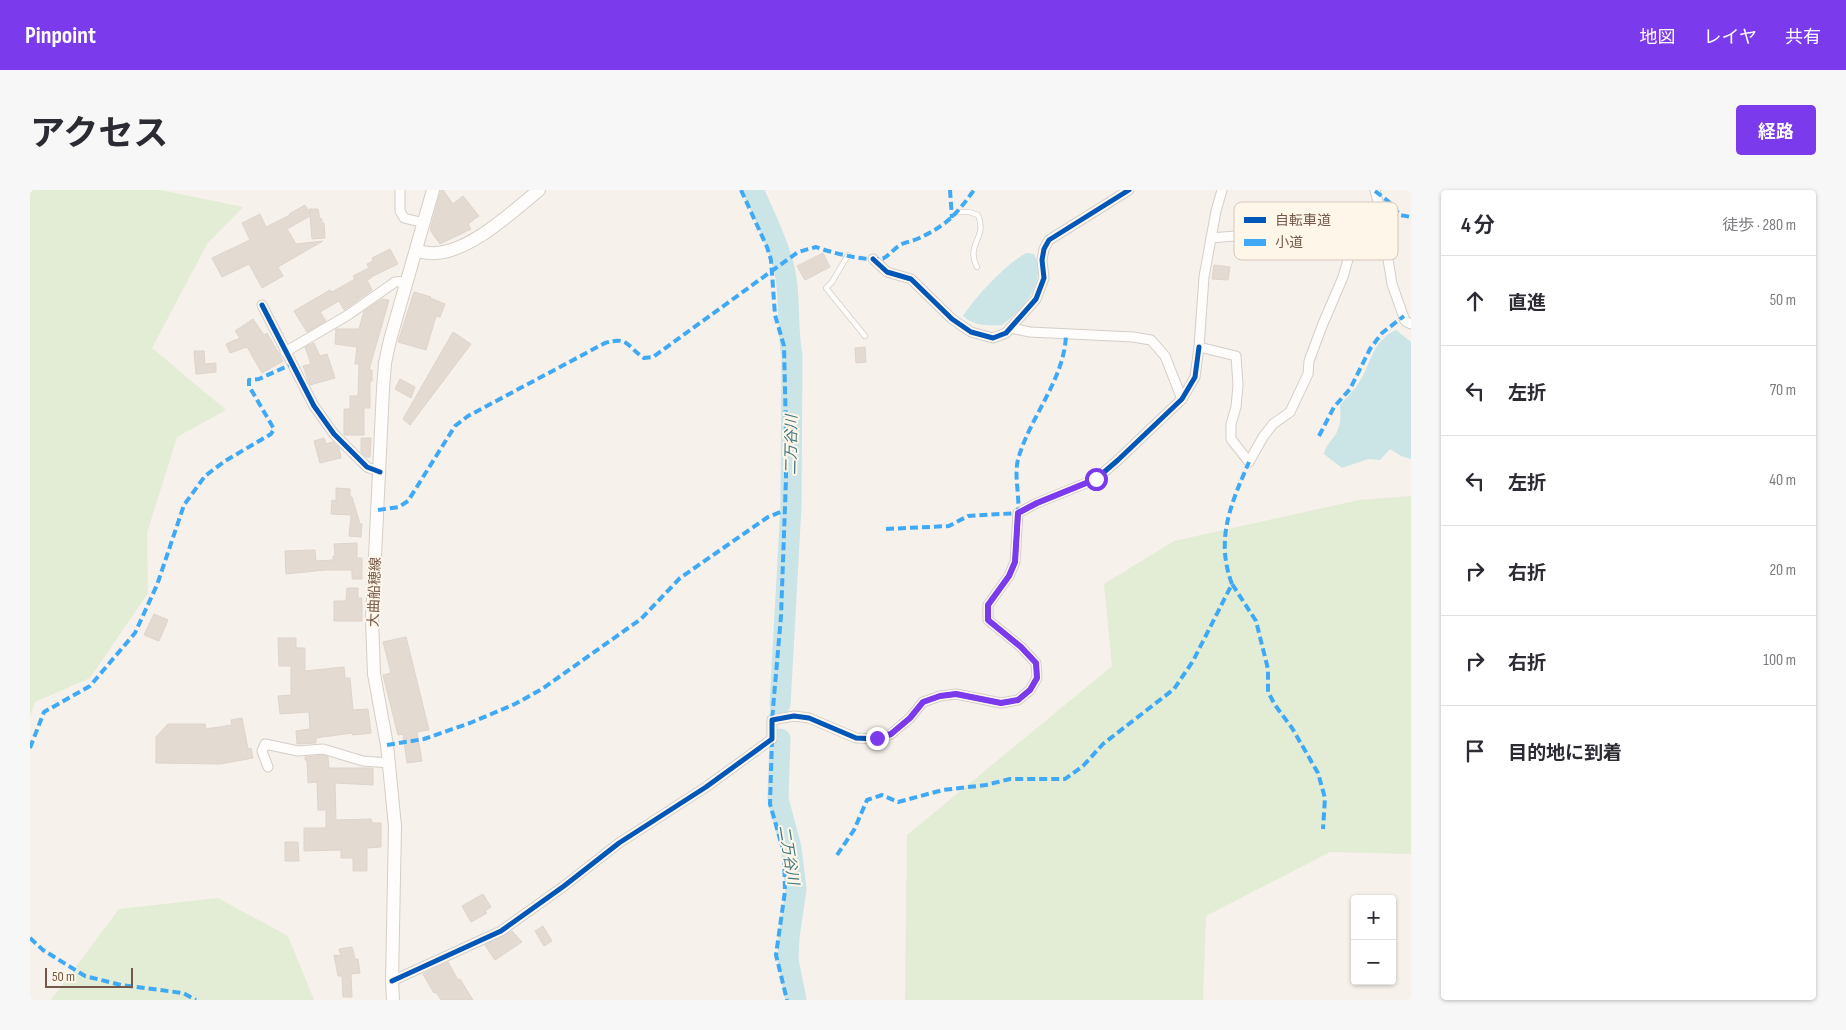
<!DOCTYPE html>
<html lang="ja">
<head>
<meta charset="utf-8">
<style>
	:root { --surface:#fff; --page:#f7f7f7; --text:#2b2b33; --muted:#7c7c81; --line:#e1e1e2; --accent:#7c3aed }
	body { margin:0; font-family:"Sofia Sans Condensed","Noto Sans JP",sans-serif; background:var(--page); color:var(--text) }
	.controls { position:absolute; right:15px; bottom:15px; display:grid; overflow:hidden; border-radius:5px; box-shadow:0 1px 4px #0004 }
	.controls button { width:45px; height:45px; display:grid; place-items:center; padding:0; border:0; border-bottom:1px solid var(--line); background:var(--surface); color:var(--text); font:25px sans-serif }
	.scale { position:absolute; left:15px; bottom:12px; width:88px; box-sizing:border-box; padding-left:5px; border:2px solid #74594a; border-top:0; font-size:14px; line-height:18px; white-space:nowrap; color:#74594a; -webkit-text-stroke:4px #fff6ea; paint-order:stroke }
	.stop { position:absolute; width:15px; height:15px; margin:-11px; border:4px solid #7c3aed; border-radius:50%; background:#fff }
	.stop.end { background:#7c3aed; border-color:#fff; box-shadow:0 1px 5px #0008 }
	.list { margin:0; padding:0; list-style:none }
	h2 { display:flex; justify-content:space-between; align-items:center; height:65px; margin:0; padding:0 20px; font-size:21px }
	h2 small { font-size:16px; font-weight:400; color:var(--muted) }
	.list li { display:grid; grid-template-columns:32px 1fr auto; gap:15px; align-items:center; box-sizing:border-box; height:90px; padding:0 20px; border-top:1px solid var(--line) }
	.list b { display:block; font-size:19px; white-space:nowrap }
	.list em { font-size:16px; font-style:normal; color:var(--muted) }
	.icon { flex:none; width:28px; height:28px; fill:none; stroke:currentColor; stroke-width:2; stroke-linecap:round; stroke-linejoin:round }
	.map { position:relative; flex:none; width:1381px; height:810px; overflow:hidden; border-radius:5px }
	header { display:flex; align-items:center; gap:30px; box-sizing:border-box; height:70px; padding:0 25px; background:var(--accent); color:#fff }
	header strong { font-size:24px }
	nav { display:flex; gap:28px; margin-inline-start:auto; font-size:18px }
	.intro { display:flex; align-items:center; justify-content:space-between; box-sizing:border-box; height:120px; padding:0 30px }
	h1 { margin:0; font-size:35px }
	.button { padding:12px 22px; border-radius:5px; background:var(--accent); color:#fff; font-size:18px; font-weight:700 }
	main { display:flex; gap:30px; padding:0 30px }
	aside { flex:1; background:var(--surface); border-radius:5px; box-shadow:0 1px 4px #0004 }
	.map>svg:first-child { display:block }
	.green { fill:#e3edd5 }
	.water { fill:#cbe4e6 }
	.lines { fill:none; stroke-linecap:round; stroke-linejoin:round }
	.river { stroke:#cbe4e6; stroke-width:21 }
	.building { fill:#e3dad1; stroke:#dfd4cc }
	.lane-casing { stroke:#d5cec8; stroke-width:6 }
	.street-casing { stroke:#d5cec8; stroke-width:11 }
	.secondary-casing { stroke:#d5cec6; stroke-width:14 }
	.lane { stroke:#fefdfc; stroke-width:4.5 }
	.street { stroke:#fefdfc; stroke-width:9 }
	.secondary { stroke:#fefdfc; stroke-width:12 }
	.quiet { stroke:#3fa9f5; stroke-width:4; stroke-dasharray:8 4; stroke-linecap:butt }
	.cycleway-casing { stroke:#fff6ea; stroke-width:8 }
	.cycleway { stroke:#0057b8; stroke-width:5 }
	.route { stroke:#7c3aed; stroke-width:6 }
	.labels { text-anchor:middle; stroke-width:4; stroke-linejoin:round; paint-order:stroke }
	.street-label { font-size:14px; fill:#74594a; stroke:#fff6ea }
	.water-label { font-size:15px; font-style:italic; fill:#417780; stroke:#fff6ea }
	.key { fill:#fff6ea; stroke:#d5c7ba; stroke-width:1 }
	.key-label { font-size:14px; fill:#74594a }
</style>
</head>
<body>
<header>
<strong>Pinpoint</strong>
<nav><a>地図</a><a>レイヤ</a><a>共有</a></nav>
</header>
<div class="intro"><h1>アクセス</h1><a class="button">経路</a></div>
<main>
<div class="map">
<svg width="1381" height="810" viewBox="0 0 1381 810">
	<rect width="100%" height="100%" fill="#f6f1ea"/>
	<g class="green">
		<polygon points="0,0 130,0 213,17 177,54 122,158 196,220 147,247 117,343 118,403 60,488 5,512 0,526"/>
		<polygon points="1381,306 1381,664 1300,662 1176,726 1173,810 875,810 877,645 1082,476 1074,394 1144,351 1329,310"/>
		<polygon points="188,708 258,746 284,810 21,810 89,719"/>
	</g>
	<g class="water">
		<path d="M996 63 1004 64C1018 92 993 119 972 135 960 136 943 136 933 126 946 106 975 75 996 63Z"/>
		<path d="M1366 140 1381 152V269L1371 266 1360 259 1350 270 1338 269 1312 278 1294 264C1296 256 1299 253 1304 247 1311 237 1311 227 1310 215 1315 209 1321 203 1326 197 1341 177 1341 151 1366 140Z"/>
	</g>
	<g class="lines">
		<g class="river">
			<path d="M723 0C734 24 752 62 756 88 760 114 757 140 762 166L761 316 750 515"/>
			<polyline points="750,549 748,609 761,658 766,699 759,747 758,770 766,810"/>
		</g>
	</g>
	<g class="building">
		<polygon points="411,0 413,0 423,14 433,6 449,26 438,34 441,39 410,54 400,40"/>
		<polygon points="275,15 280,24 279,19 288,19 290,29 292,29 292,33 294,33 295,48 282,49 280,26 257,39 266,54 293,51 248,77 253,86 232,98 219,74 192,87 182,68 220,50 212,33 230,24 236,37 260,25 259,24"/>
		<polygon points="360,59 368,74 341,87 341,88 337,90 342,100 314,120 309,111 290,122 296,131 277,142 264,121 300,100 302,102 325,89 323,86 339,78 337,74 343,71 342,68"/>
		<polygon points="793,63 800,77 775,90 767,76"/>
		<polygon points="1184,75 1200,77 1198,90 1182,89"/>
		<polygon points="384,102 401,107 400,108 415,114 410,127 406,126 396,160 368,152"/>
		<polygon points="352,109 359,110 339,180 342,180 342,191 340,191 340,218 334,218 334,245 314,245 314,219 320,219 320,206 328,206 329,174 325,174 327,157 305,154 306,139 329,139 334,121"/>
		<polygon points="223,129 234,145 237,143 253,171 232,183 217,157 200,163 196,154 210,148 205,141"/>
		<polygon points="423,142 441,154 380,235 373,229"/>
		<polygon points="284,153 290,166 297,164 305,188 280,195 273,176 281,174 275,157"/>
		<polygon points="835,157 836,172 826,173 825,158"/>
		<polygon points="164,161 174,161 175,174 186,173 186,182 166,184"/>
		<polygon points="370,189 385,197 381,208 365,199"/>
		<polygon points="294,248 296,254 303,252 309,258 311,268 290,273 284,251"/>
		<polygon points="331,248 341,248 340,267 336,267 331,262"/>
		<polygon points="306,298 320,299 320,307 322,307 330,334 332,334 331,347 319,346 321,325 301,324 302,310 306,311"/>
		<polygon points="327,353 327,368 332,368 332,389 322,389 322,380 295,380 256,384 255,361 285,360 286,371 303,370 303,366 305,366 304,354"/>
		<polygon points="317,398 328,398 328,408 332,408 332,431 304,431 304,411 316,411"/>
		<polygon points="124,424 138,430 129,451 114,445"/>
		<polygon points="376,447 399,540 387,542 392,571 377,573 373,544 368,545 353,485 361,483 353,452"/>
		<polygon points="248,448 266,448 266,458 275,458 275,481 314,477 315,488 320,488 323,520 338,519 341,543 323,545 322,543 286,548 286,553 267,554 266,541 280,539 279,522 250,524 248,506 261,505 261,476 249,476"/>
		<polygon points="212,528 218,559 221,558 223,568 190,574 126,573 126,547 138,534 175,534 176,539 202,535 201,530"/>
		<polygon points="293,565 298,567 299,578 343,578 343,595 305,593 306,630 341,629 342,633 351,633 351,657 337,658 337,681 323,681 323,668 311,668 311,660 274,661 274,638 296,638 296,620 288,620 287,592 278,593 277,570 275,570 275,567"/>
		<polygon points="255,652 268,652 269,671 255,671"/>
		<polygon points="453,704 461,717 455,721 457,723 441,732 432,716"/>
		<polygon points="513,736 522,751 514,756 505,741"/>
		<polygon points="482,741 492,752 465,770 455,755"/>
		<polygon points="322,757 325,769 328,769 330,783 321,784 322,807 313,807 312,786 308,786 304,765 311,766 309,759"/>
		<polygon points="418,772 428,790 430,789 443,810 411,810 406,802 404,803 393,784"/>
	</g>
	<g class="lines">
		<g class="lane-casing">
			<g id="lane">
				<path d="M928 22H939L948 25C958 48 935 54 947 77"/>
				<polyline points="818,65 802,92 796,98 835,146"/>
			</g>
		</g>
		<g class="street-casing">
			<g id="street">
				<polyline points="370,0 370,21 374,28 394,33"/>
				<polyline points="1192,0 1186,21 1174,87 1169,157 1206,166 1208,195 1206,217 1201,234 1201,249 1219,272 1233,247 1243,234 1260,222 1278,184 1279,171 1292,136 1313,87 1323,52 1338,30 1350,20"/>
				<polyline points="1345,0 1350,20 1362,94 1375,131 1381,134"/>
				<polyline points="1181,48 1278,40 1323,52"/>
				<polyline points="843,69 857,82 881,89 922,129 941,142 963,148 976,143 1006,109 1014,88 1012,70 1014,59 1019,50 1099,0"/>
				<polyline points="232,115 284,216 304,244 337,277 350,282"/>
				<polyline points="980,138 1000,142 1103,147 1121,150 1135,166 1152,209"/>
				<polyline points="255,162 318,125 365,92 378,91"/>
				<polyline points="238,577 232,561 235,554 268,561 293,559 333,571 359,573"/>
				<polyline points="362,791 471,741 534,696 589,653 676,597 742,549 742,530 764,526 779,528 826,548 847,549 861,544 880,528 893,512 910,506 926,504 971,513 988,510 1000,500 1007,488 1006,473 991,457 958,430 958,415 979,386 985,372 988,323 1007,313 1066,289 1088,270 1152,209 1165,187 1169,157"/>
			</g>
		</g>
		<g class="secondary-casing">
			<g id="secondary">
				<path d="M386 61C392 62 399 64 406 63 441 61 482 22 509 0"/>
				<polyline points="363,810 362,791 365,636 357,555 344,484 342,429 353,199 355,173 360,150 403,0"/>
			</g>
		</g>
		<use href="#lane" class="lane"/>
		<use href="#street" class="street"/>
		<use href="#secondary" class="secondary"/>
		<g class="quiet">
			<polyline points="711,0 737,57 741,70 745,125 754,156 756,242 756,289 751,426 742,530"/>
			<polyline points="920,0 922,28"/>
			<polyline points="1345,1 1358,11 1370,25 1381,27"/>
			<polyline points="1289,246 1304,217 1320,199 1340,159 1352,143 1374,126"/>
			<path d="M348 320 369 317 378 311 425 236 438 226 575 153C599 146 596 156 614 168L623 167 768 62 786 57C799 62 840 73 854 68 860 65 865 57 872 54 877 52 882 51 887 49 915 37 927 24 944 0"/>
			<path d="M856 339 919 336 938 326 988 323C990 304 983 284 989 266 1002 224 1035 188 1036 144"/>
			<path d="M1202 394C1185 349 1201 314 1219 272"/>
			<polyline points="742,549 740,614 754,663 755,701 746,765 757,810"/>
			<polyline points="357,555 394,549 440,533 485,514 512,499 611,429 650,388 738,327 753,321"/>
			<polyline points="0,558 14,522 60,496 105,443 127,395 154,315 175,286 195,271 241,244 244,239 219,196 219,190 229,189 262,174"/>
			<polyline points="807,665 824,640 837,610 852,605 868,612 913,600 956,595 980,589 1035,589 1053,576 1073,554 1144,499 1163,471 1202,394 1226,431 1238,479 1238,502 1245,515 1262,538 1288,583 1295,608 1293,639"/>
			<polyline points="0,748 13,760 55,786 91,795 153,803 166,810"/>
		</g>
		<g class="cycleway-casing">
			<g id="cycleway">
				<polyline points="843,69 857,82 881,89 922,129 941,142 963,148 976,143 1006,109 1014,88 1012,70 1014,59 1019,50 1099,0"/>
				<polyline points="232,115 284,216 304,244 337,277 350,282"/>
				<polyline points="362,791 471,741 534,696 589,653 676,597 742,549 742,530 764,526 779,528 826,548 847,549 861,544 880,528 893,512 910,506 926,504 971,513 988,510 1000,500 1007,488 1006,473 991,457 958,430 958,415 979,386 985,372 988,323 1007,313 1066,289 1088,270 1152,209 1165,187 1169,157"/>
			</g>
		</g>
		<use href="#cycleway" class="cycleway"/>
	</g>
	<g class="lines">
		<polyline class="route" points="847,548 861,544 880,528 893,512 910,506 926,504 971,513 988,510 1000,500 1007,488 1006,473 991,457 958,430 958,415 979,386 985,372 988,323 1007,313 1066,289"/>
	</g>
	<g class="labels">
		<g class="street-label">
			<text transform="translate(344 402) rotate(-88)" y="5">大曲船穂線</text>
		</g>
		<g class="water-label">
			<text transform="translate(761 255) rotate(-89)" y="5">二万谷川</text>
			<text transform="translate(759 665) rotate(81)" y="5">二万谷川</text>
		</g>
	</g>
	<rect x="1204" y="12" width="164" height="58" rx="8" class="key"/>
	<rect x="1214" y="27" width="22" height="6" fill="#0057b8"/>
	<rect x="1214" y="49" width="22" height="7" fill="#3fa9f5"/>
	<g class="key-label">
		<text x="1245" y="35">自転車道</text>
		<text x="1245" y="57">小道</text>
	</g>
</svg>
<div class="controls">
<button>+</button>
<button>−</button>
</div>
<div class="scale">50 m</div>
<div class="stop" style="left:1066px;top:289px"></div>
<div class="stop end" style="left:847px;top:548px"></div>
</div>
<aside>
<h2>4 分<small>徒歩 · 280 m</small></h2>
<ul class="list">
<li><svg class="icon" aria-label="ahead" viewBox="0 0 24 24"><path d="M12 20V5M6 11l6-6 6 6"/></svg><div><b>直進</b></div><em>50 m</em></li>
<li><svg class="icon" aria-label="left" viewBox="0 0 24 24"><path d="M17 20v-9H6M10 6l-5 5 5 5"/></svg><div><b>左折</b></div><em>70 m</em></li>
<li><svg class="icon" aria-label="left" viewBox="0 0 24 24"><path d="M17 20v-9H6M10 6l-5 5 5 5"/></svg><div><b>左折</b></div><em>40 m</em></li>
<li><svg class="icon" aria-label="right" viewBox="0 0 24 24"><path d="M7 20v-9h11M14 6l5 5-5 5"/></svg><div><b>右折</b></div><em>20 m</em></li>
<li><svg class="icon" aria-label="right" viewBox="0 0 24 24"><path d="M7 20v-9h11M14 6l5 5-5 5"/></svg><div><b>右折</b></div><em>100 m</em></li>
<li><svg class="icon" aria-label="arrive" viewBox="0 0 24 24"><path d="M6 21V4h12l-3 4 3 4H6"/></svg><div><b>目的地に到着</b></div></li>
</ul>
</aside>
</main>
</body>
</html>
